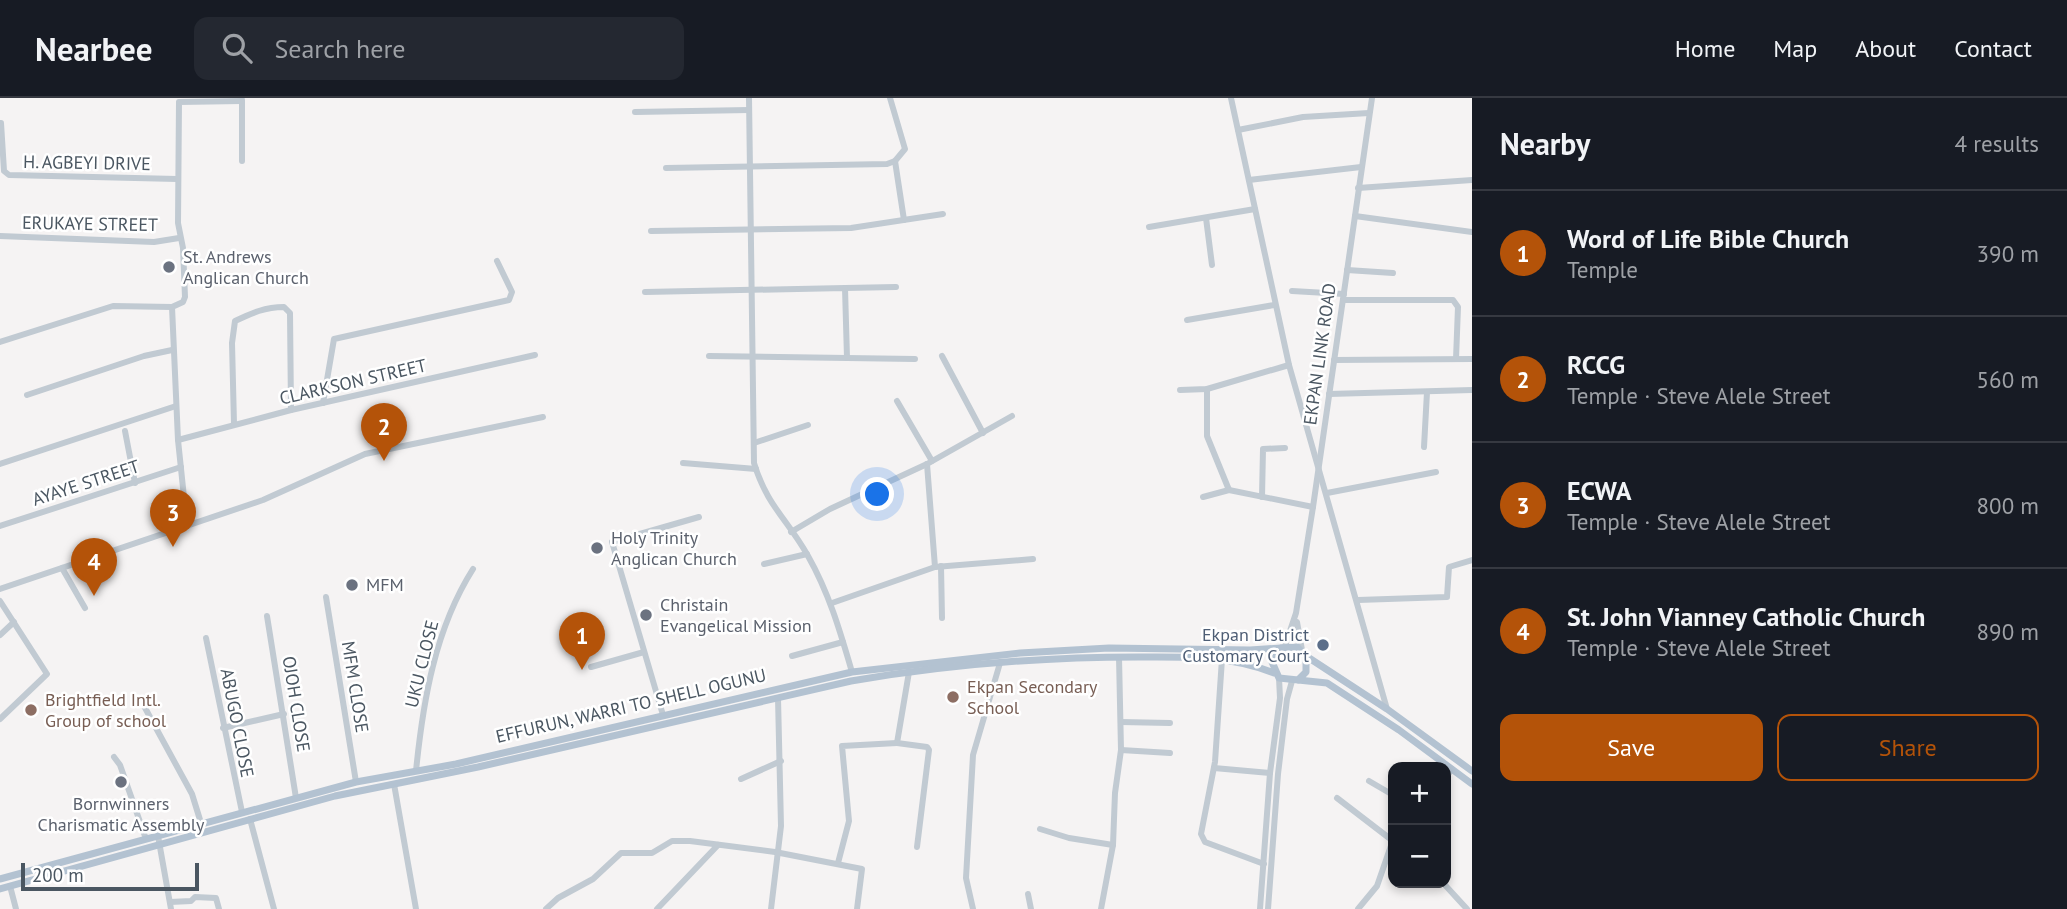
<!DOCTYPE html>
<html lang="en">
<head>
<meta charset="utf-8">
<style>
	:root { --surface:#171b24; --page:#242831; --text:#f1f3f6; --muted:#9ea1a6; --line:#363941; --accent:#b45309 }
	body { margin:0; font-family:"PT Sans",sans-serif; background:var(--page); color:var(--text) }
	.controls { position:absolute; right:21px; bottom:21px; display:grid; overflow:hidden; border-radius:14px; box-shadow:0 4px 10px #0003 }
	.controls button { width:63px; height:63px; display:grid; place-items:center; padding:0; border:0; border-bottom:2px solid var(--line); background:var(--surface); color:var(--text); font:35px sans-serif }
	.scale { position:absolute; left:21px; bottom:18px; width:178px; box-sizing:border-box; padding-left:7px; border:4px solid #4a5661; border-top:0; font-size:19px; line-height:24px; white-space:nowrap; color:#4a5661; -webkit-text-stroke:5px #fff; paint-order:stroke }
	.you { position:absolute; left:878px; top:397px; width:24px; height:24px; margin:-18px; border:5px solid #fff; border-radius:50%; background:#1a73e8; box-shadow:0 0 0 10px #1a73e833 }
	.badge { display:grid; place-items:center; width:46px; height:46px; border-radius:50%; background:var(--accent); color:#fff; font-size:23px; font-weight:700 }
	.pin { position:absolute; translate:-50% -58px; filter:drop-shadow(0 2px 4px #0008) }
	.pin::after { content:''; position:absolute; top:37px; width:24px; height:21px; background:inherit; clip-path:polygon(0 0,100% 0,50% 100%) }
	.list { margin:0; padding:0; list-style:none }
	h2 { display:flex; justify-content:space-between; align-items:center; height:91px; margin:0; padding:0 28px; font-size:30px }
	h2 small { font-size:23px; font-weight:400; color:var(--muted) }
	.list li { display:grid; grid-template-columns:46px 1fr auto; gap:21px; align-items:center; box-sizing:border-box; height:126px; padding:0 28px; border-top:2px solid var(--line) }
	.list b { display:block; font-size:26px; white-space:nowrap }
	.list p { margin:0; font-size:23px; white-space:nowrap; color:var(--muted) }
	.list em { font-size:23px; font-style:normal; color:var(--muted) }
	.actions { display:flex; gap:14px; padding:21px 28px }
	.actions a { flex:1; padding:16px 0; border:2px solid var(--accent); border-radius:14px; text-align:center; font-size:24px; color:var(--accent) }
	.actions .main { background:var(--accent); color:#fff }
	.icon { flex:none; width:38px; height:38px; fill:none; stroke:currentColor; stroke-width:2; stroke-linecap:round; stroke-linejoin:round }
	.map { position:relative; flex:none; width:1472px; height:811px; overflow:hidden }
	header { display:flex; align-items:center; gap:42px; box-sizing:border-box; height:98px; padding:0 35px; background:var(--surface); border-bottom:2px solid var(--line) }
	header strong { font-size:33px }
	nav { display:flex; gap:38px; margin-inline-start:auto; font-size:24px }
	.search { width:490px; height:63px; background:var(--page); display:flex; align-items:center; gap:18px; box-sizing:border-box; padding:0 24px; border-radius:14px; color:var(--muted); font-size:26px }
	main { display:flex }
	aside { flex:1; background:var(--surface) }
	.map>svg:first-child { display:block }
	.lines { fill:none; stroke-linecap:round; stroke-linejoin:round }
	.minor { stroke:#c1cad2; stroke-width:6 }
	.major { stroke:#b3c2d1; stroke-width:7 }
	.worship-dot { fill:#6b7280; stroke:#fff; stroke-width:2.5 }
	.service-dot { fill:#5c6f8a; stroke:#fff; stroke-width:2.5 }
	.education-dot { fill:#8d6e63; stroke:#fff; stroke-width:2.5 }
	.labels { text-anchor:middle; stroke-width:5; stroke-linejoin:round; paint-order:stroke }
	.street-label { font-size:18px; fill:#4a5661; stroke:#fff }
	.worship-label { font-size:18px; fill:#5b616d; stroke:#fff; text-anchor:start }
	.service-label { font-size:18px; fill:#4e5e75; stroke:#fff; text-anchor:end }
	.education-label { font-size:18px; fill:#785e54; stroke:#fff; text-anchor:start }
</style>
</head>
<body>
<header>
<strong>Nearbee</strong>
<div class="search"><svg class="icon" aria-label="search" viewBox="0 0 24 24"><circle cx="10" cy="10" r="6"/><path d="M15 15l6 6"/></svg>Search here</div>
<nav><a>Home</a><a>Map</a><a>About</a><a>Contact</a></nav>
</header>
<main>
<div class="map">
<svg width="1472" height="811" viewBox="0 0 1472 811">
	<rect width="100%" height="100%" fill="#f5f3f3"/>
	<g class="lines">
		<g class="minor">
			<path d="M749 0 754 365C767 408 788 422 808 458 829 495 840 533 852 574"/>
			<polyline points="1231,0 1289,267 1387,611"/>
			<polyline points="242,2 242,63"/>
			<polyline points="635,14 749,12"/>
			<polyline points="1,25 4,73 9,77 177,81"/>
			<polyline points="1238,32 1303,19 1369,15"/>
			<polyline points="895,63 904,122"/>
			<polyline points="666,70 887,66 895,63 905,51 890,0"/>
			<polyline points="1249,82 1361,69"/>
			<polyline points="1358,90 1472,82"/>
			<polyline points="1355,118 1472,134"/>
			<polyline points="1206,120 1212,167"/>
			<polyline points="1149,129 1255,111"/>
			<polyline points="651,133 851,130 943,116"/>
			<polyline points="0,138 154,144 179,140"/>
			<polyline points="1347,172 1393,175"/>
			<polyline points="845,190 896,189"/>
			<polyline points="1292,193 1344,196"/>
			<polyline points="645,194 845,190 847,260"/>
			<polyline points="1343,202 1453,202 1458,209 1456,261"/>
			<polyline points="172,209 183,204 185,199 183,150 178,125 179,4 241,3"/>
			<polyline points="172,209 178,342 187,428"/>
			<polyline points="1187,222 1274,207"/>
			<polyline points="0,244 113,208 172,209"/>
			<polyline points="709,258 915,261"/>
			<polyline points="942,258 983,335"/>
			<polyline points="1334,262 1472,261"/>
			<polyline points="1207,291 1207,338 1229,392"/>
			<polyline points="1180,292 1207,291 1289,267"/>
			<polyline points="1329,296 1472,292"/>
			<polyline points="27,297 144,258 172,252"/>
			<polyline points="897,303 932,363"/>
			<polyline points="323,305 334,241 509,202 512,194 497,163"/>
			<path d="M234 326 232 245 235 223C252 215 265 209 284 209L290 215 291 312"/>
			<polyline points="125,333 135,385"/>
			<polyline points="178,342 291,312 535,257"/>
			<polyline points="754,345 808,327"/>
			<polyline points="1424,349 1427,294"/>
			<polyline points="683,365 756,371"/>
			<polyline points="0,366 176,308"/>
			<polyline points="927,366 935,469"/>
			<polyline points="1327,395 1436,374"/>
			<polyline points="1203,399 1229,392 1313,409"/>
			<polyline points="1262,399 1263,351 1285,350"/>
			<polyline points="0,428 181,369"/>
			<polyline points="791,434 830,411 927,366 1012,318"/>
			<polyline points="764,466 807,456"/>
			<polyline points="941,468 942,520"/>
			<polyline points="62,470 85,510"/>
			<polyline points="0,491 263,402 365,356 543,319"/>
			<polyline points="326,499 356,684"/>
			<polyline points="1358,502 1447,499 1449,469 1472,462"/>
			<polyline points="0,503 47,576 0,621"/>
			<polyline points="832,505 935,469 1033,461"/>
			<polyline points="267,518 296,700"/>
			<polyline points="1297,524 1302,552"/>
			<polyline points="0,537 14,524"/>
			<polyline points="206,540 242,714"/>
			<polyline points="1285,548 1296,515 1313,409 1372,0"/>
			<polyline points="792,558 843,544"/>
			<polyline points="1222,561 1215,664 1201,736 1205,744 1264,766"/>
			<polyline points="591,569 644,554"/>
			<polyline points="909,574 897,645 927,649 929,652 917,749"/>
			<polyline points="144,608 192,696 201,725"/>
			<polyline points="663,617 612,444 699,419"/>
			<polyline points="1121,624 1170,625"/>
			<polyline points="223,630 284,616"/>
			<polyline points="1121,652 1170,655"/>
			<polyline points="114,659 120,667 146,741"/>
			<polyline points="1214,670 1270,675"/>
			<path d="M416 673C423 603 435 531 473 471"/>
			<polyline points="1446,679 1452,671"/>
			<polyline points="741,681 781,663"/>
			<polyline points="1369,683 1393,697"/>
			<polyline points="394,686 416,811"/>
			<polyline points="1337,700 1393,743"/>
			<polyline points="250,721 274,811"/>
			<polyline points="1040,731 1069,740 1113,747"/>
			<polyline points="158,738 171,811"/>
			<polyline points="838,765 849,723 842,648 897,645"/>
			<polyline points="1445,787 1467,811"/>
			<polyline points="10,788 16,811"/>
			<polyline points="1028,796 1031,811"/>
			<polyline points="170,804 191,803 195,799 216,800 219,811"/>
			<polyline points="546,811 558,800 593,781 621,755 652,755 672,743 690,743 775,754 862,771 857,811"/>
			<polyline points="657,811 718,747"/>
			<polyline points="771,811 781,728 778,600"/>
			<polyline points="973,811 966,780 973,657 1000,565"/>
			<polyline points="1101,811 1113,747 1115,695 1121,652 1119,559"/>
			<polyline points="1260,811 1270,675 1280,600 1279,580"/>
			<polyline points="1268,811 1278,676 1287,601 1292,583"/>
			<polyline points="1358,811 1377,788 1393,742"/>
		</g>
		<g class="major">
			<polyline points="1306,558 1387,611 1472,673"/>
			<polyline points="1298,582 1306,574 1306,558 1297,549 1281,550 1272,564 1279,580 1327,585 1399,632 1472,686"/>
			<polyline points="0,781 356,684 456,666 852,574 1020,555 1109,550 1250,552 1281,550"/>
			<path d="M0 791 335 698 478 669 851 583C945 567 1042 559 1138 559 1186 559 1229 557 1274 575"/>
		</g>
	</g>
	<g class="worship-dot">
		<circle cx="169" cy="169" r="7"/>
		<circle cx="597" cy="450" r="7"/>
		<circle cx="352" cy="487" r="7"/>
		<circle cx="646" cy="517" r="7"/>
		<circle cx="121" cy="684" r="7"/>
	</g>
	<circle class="service-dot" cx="1323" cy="547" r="7"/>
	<g class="education-dot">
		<circle cx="953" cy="599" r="7"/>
		<circle cx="31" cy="612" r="7"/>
	</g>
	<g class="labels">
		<g class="street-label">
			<text transform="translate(87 65) rotate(1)" y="6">H. AGBEYI DRIVE</text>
			<text transform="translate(90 126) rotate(1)" y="6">ERUKAYE STREET</text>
			<text transform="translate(1320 256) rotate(-82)" y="6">EKPAN LINK ROAD</text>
			<text transform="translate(353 284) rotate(-13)" y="6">CLARKSON STREET</text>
			<text transform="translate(86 385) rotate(-18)" y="6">AYAYE STREET</text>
			<text transform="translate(422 566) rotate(-76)" y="6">UKU CLOSE</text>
			<text transform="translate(355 589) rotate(81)" y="6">MFM CLOSE</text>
			<text transform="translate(296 606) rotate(81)" y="6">OJOH CLOSE</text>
			<text transform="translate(631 608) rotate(-13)" y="6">EFFURUN, WARRI TO SHELL OGUNU</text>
			<text transform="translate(237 625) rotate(79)" y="6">ABUGO CLOSE</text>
		</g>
		<g class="worship-label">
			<text x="183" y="165">St. Andrews<tspan x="183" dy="21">Anglican Church</tspan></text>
			<text x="611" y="446">Holy Trinity<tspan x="611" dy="21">Anglican Church</tspan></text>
			<text x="366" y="493">MFM</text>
			<text x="660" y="513">Christain<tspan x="660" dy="21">Evangelical Mission</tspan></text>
			<text x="121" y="712" text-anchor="middle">Bornwinners<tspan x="121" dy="21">Charismatic Assembly</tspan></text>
		</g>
		<g class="service-label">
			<text x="1309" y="543">Ekpan District<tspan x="1309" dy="21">Customary Court</tspan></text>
		</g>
		<g class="education-label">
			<text x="967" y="595">Ekpan Secondary<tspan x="967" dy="21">School</tspan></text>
			<text x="45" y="608">Brightfield Intl.<tspan x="45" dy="21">Group of school</tspan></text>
		</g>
	</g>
</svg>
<div class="controls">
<button>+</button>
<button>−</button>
</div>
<div class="scale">200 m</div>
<div class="you"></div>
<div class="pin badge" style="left:582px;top:572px">1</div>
<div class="pin badge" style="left:384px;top:363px">2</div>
<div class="pin badge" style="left:173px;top:449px">3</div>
<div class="pin badge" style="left:94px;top:498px">4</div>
</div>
<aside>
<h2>Nearby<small>4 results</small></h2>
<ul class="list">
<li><span class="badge">1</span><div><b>Word of Life Bible Church</b><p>Temple</p></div><em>390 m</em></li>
<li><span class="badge">2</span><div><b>RCCG</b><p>Temple · Steve Alele Street</p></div><em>560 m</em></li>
<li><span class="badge">3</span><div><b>ECWA</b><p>Temple · Steve Alele Street</p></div><em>800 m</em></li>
<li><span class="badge">4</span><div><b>St. John Vianney Catholic Church</b><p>Temple · Steve Alele Street</p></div><em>890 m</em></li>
</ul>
<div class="actions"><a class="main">Save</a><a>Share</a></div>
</aside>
</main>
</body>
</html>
